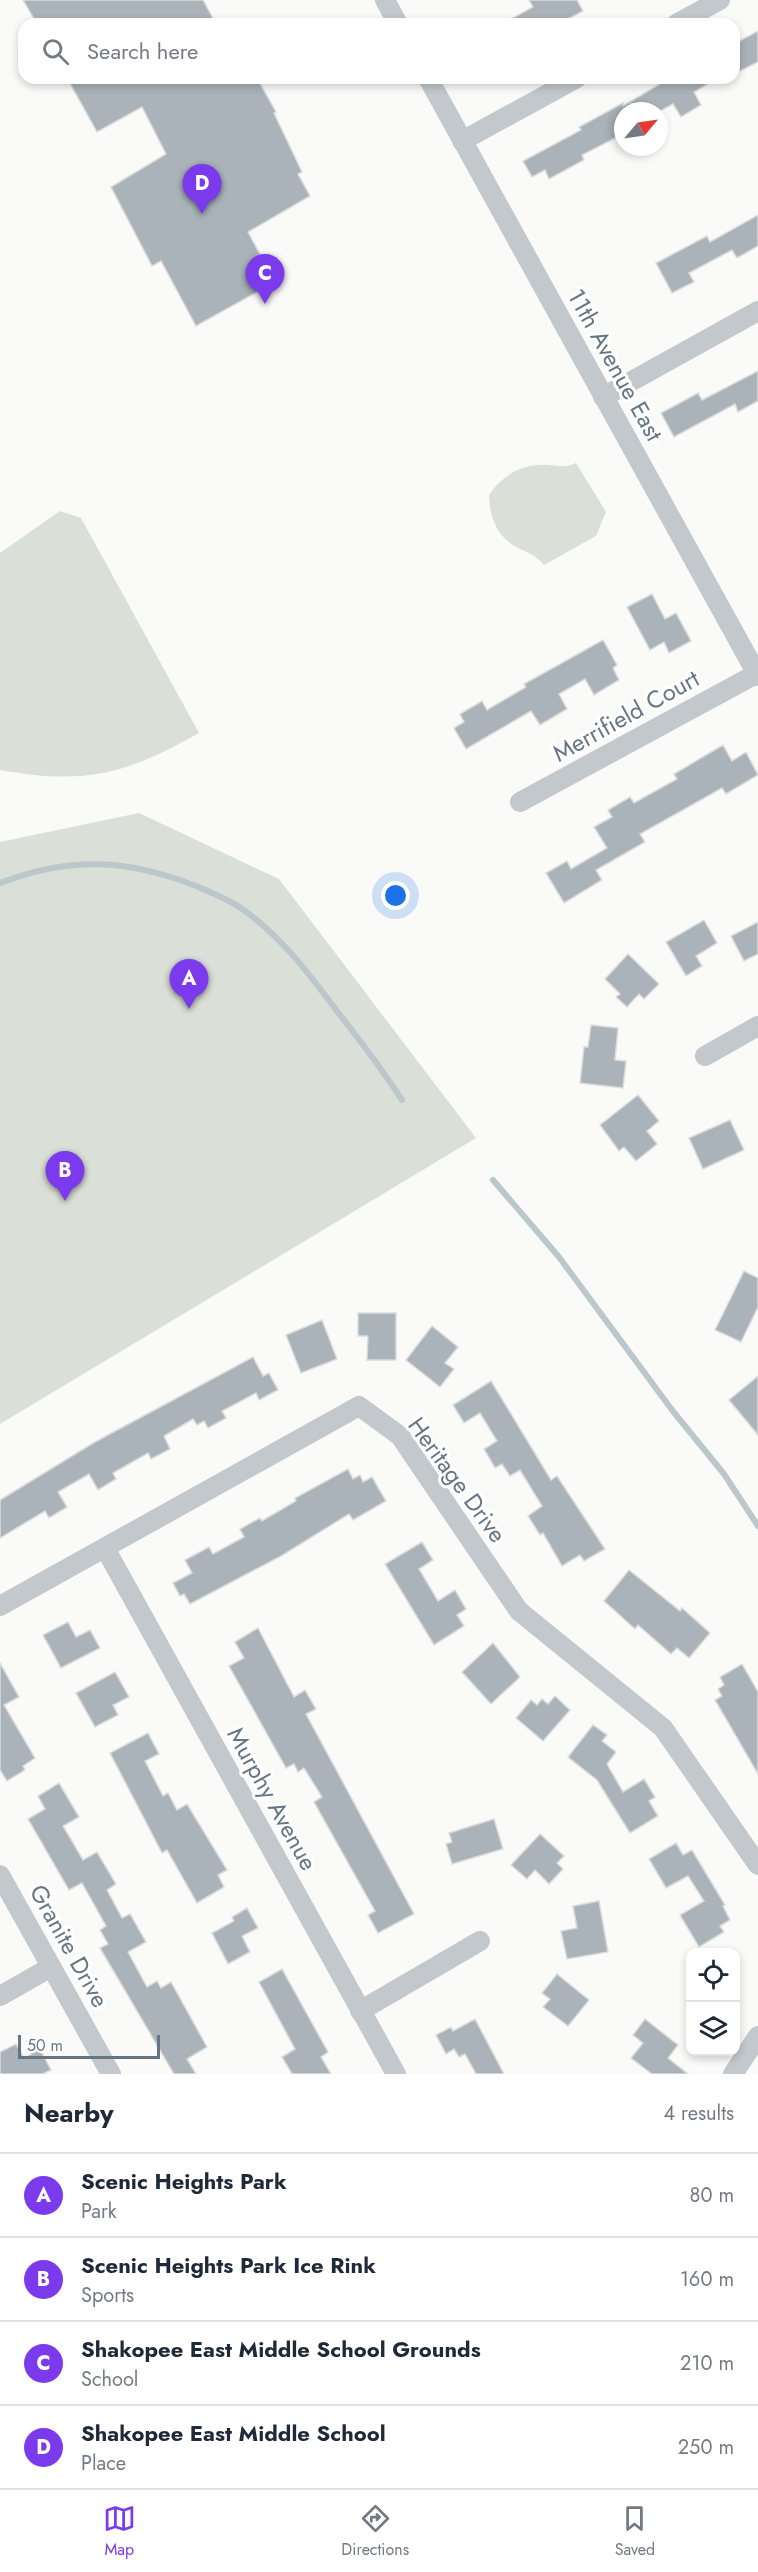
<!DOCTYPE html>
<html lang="en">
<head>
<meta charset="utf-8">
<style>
	:root { --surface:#fff; --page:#f2f2f3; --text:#1f2937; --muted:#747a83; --line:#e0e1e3; --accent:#7c3aed }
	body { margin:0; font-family:Jost,sans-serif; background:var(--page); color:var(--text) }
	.controls { position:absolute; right:18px; bottom:18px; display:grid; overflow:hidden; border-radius:12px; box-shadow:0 3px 9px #0003 }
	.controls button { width:54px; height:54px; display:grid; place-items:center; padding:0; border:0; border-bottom:2px solid var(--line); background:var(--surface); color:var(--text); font:30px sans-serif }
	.compass { position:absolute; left:614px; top:102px; width:54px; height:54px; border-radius:50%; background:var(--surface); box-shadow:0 3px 9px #0003; rotate:61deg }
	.scale { position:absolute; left:18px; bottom:15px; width:142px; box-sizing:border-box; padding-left:6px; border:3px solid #657683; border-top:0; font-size:16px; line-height:21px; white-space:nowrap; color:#657683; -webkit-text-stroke:4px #fff; paint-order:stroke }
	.you { position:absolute; left:396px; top:896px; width:21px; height:21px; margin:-15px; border:4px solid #fff; border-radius:50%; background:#1a73e8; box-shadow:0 0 0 9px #1a73e833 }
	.badge { display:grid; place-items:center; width:39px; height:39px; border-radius:50%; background:var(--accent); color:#fff; font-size:20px; font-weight:700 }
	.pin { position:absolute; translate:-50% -50px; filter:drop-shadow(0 2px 3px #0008) }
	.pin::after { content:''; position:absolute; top:32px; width:21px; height:18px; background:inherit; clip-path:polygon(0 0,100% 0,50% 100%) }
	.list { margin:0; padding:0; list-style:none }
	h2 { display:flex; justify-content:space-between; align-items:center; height:78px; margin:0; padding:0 24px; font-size:26px }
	h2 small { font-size:20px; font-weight:400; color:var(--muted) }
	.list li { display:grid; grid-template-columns:39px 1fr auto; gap:18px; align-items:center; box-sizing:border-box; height:84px; padding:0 24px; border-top:2px solid var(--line) }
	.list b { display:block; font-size:22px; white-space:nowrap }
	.list p { margin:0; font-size:20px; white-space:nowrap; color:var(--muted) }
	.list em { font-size:20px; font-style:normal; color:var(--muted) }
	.icon { flex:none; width:33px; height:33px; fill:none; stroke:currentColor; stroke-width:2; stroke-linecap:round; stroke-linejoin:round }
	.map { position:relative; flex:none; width:758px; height:2074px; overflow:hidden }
	.search { position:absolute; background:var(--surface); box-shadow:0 3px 9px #0003; left:18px; right:18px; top:18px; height:66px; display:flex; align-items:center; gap:15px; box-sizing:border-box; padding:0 21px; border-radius:18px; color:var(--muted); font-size:22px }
	.sheet { height:414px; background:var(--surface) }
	nav { display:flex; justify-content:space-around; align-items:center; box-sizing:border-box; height:84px; border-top:2px solid var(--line); background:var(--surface); font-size:16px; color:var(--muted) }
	nav a { display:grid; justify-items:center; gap:3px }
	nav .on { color:var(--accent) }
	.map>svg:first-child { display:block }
	.green { fill:#dadfd7 }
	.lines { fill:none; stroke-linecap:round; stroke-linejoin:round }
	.stream { stroke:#bbc7cb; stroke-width:6 }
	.building { fill:#aab3b9; stroke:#dcdcda; stroke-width:1.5 }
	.street { stroke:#c3c8cc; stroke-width:20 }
	.labels { text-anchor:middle; stroke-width:6; stroke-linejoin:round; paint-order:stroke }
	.street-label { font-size:24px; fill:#657683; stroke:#fff }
</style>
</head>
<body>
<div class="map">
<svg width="758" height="2074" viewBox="0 0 758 2074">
	<rect width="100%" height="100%" fill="#fafaf8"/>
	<g class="green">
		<path d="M576 463 606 512 596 536 544 565C533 552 526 553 513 545 495 533 490 516 489 495 503 474 524 463 549 465 560 466 566 468 576 463Z"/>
		<path d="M60 511 81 518 199 733C124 775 85 785 0 770V553Z"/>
		<polygon points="139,813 279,879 476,1138 0,1424 0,842"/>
	</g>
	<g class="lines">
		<g class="stream">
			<path d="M0 883C70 856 128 859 196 886 212 893 231 900 245 911 284 939 311 977 340 1015 362 1043 383 1071 402 1100"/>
			<polyline points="493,1180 559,1257 672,1410 724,1474 758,1526"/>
		</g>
	</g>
	<g class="building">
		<polygon points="23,0 203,0 216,24 37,24"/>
		<polygon points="529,0 577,0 583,11 559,24 502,24 533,7"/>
		<polygon points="758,31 758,62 734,74 734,44"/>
		<polygon points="67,78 257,78 276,112 274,113 302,172 298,174 310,196 248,232 275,282 196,326 161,261 152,266 111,187 166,154 142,107 97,132"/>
		<polygon points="670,78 718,78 694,92 701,105 681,117 673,104 660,111 623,111 623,134 582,155 584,160 549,179 545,170 532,177 523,161 581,130 579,127 623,103 623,106"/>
		<polygon points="758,215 758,246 737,258 732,250 689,273 694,282 672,293 656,263 707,236 710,242"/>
		<polygon points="758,371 758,401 738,412 735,404 674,437 661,413 698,393 702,400"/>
		<polygon points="652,594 665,619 676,613 691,641 669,653 664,642 650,650 627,607"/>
		<polygon points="603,640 617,665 613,668 619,680 594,695 585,679 559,694 567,709 540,725 531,711 466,749 454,728 464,722 460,714 482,701 487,710 526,687 524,684"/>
		<polygon points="723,745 732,761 746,752 758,775 726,794 722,788 640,834 645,842 596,870 602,880 564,903 546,873 567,861 571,869 607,848 594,827 612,817 608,810 630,797 634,803 677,779 674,774"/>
		<polygon points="704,920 717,943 696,956 702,966 686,976 666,942"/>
		<polygon points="758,922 758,954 744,961 731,936"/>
		<polygon points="628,954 659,984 644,999 639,994 627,1007 616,997 620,994 605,979"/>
		<polygon points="591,1025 618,1028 615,1060 626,1061 623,1088 580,1083 584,1047 588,1047"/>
		<polygon points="638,1095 659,1121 647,1131 657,1144 636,1161 624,1147 619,1151 600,1125"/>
		<polygon points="730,1120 744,1150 703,1169 689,1138"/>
		<polygon points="744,1271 758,1278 758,1307 741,1342 715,1330"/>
		<polygon points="358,1313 396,1313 396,1360 367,1360 368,1336 358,1336"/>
		<polygon points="322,1320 337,1359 301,1373 286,1335"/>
		<polygon points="432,1326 458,1347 445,1363 454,1369 440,1387 406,1360"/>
		<polygon points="253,1357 263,1376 269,1373 278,1390 259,1400 256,1393 222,1411 226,1418 208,1428 204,1421 197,1425 193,1419 164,1436 170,1449 151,1459 148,1453 113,1473 116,1479 98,1490 89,1474 58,1492 67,1507 49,1518 45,1511 0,1538 0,1500 95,1442"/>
		<polygon points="758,1376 758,1435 729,1400"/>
		<polygon points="491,1381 551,1480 557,1476 605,1549 584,1561 580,1555 562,1566 543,1533 540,1535 528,1516 542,1506 520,1470 510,1476 502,1464 495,1468 484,1449 497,1441 480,1413 464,1423 453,1405"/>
		<polygon points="348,1469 353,1479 360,1475 363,1482 372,1477 386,1501 353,1520 349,1514 281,1556 190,1604 184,1594 180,1596 173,1583 192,1573 185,1560 209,1547 213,1554 244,1537 240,1529 260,1518 262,1521 296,1501 295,1498"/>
		<polygon points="422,1542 433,1560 419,1569 438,1601 455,1590 466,1609 457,1615 464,1626 434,1645 385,1564"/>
		<polygon points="629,1570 680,1611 682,1608 710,1633 689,1658 677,1648 671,1654 638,1625 635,1629 604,1601"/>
		<polygon points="68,1622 76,1637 90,1630 100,1648 61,1668 43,1635"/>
		<polygon points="258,1628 294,1697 305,1690 316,1709 306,1714 414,1914 378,1933 368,1915 375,1911 314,1802 322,1797 304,1768 298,1772 294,1764 286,1768 229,1666 244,1658 235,1642"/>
		<polygon points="493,1643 520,1677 491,1704 462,1672"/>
		<polygon points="0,1663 19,1697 4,1705 35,1758 23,1766 25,1770 7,1781 0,1770"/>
		<polygon points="742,1664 758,1692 758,1774 715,1700 722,1696 718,1689 724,1685 720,1677"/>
		<polygon points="115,1672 129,1697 113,1705 118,1715 95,1727 76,1693"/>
		<polygon points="555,1696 570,1710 543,1741 516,1718 531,1700 537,1705 542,1699 548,1704"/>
		<polygon points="593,1725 607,1735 602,1741 616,1752 607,1764 623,1792 644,1779 655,1797 649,1801 658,1816 630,1833 597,1780 568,1757"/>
		<polygon points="148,1733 159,1754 145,1761 163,1796 168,1793 177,1810 187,1804 227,1870 218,1875 224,1887 197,1903 167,1850 162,1853 110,1753"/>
		<polygon points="59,1783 79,1817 63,1826 83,1860 97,1852 116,1884 107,1890 122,1918 130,1914 146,1942 128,1952 147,1987 157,1981 161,1988 171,1982 207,2047 187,2059 196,2074 174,2074 100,1948 108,1944 100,1930 106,1926 91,1899 82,1883 69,1890 28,1819 45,1809 38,1796"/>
		<polygon points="494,1819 503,1849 452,1864 446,1844 452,1842 449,1833"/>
		<polygon points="540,1834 564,1856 557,1863 563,1869 549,1884 535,1870 527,1879 511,1865"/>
		<polygon points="676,1843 683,1855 692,1850 725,1905 723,1906 730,1920 720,1926 724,1932 699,1947 680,1915 704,1901 688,1876 666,1888 649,1859"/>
		<polygon points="599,1901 608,1952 567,1959 561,1931 577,1928 573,1906"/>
		<polygon points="247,1908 258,1928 242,1936 250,1952 228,1964 212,1933 234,1921 232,1917"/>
		<polygon points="282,1969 328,2052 321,2057 331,2074 292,2074 282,2057 295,2049 259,1982"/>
		<polygon points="557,1974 589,2000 568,2026 543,2007 550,1999 542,1993"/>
		<polygon points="475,2019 504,2074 476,2074 465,2054 459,2057 454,2049 446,2054 436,2035 451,2027 453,2031"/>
		<polygon points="645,2019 678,2045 668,2058 688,2074 652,2074 631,2058 643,2043 633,2035"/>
		<polygon points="16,2044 24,2058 40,2049 51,2070 43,2074 0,2074 0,2052"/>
	</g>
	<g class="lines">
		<g class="street">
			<polyline points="385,0 398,24"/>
			<polyline points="676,24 720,0"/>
			<polyline points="428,78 758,676"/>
			<polyline points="462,141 577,78"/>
			<polyline points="603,397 758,311"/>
			<polyline points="520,802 758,673"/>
			<polyline points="705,1056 758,1026"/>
			<polyline points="105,1548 396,2074"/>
			<polyline points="0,1606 359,1406 400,1436 519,1611 663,1728 758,1865"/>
			<polyline points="0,1875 111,2074"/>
			<polyline points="0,1996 51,1967"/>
			<polyline points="360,2011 480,1941"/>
			<polyline points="733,2074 758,2036"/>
		</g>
	</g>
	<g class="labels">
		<g class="street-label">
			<text transform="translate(615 365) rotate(61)" y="8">11th Avenue East</text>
			<text transform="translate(626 716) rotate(-29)" y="8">Merrifield Court</text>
			<text transform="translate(457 1480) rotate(54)" y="8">Heritage Drive</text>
			<text transform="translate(272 1799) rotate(61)" y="8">Murphy Avenue</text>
			<text transform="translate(69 1946) rotate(61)" y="8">Granite Drive</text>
		</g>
	</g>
</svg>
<div class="controls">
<button><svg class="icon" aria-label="locate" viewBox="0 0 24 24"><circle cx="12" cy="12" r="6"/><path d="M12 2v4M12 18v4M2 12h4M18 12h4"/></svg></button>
<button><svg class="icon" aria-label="layers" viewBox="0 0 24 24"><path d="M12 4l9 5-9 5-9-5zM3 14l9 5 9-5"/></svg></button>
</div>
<svg class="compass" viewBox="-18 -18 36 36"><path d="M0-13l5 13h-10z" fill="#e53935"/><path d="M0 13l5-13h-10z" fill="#747a83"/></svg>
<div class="scale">50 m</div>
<div class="you"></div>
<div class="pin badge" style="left:189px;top:1009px">A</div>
<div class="pin badge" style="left:65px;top:1201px">B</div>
<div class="pin badge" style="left:265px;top:304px">C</div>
<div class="pin badge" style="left:202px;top:214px">D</div>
<div class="search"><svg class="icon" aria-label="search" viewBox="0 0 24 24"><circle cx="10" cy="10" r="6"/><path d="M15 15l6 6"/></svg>Search here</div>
</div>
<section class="sheet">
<h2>Nearby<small>4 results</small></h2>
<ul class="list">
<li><span class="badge">A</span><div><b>Scenic Heights Park</b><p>Park</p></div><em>80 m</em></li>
<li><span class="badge">B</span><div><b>Scenic Heights Park Ice Rink</b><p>Sports</p></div><em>160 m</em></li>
<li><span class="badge">C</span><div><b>Shakopee East Middle School Grounds</b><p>School</p></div><em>210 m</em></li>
<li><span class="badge">D</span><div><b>Shakopee East Middle School</b><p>Place</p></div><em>250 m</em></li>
</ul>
</section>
<nav>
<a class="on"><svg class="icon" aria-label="map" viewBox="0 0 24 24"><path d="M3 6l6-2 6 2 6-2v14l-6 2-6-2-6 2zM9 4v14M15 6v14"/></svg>Map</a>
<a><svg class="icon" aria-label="directions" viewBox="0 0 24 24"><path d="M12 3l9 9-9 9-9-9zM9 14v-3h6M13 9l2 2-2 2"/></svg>Directions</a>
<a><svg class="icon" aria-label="saved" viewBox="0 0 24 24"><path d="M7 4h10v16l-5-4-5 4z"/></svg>Saved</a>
</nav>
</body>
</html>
